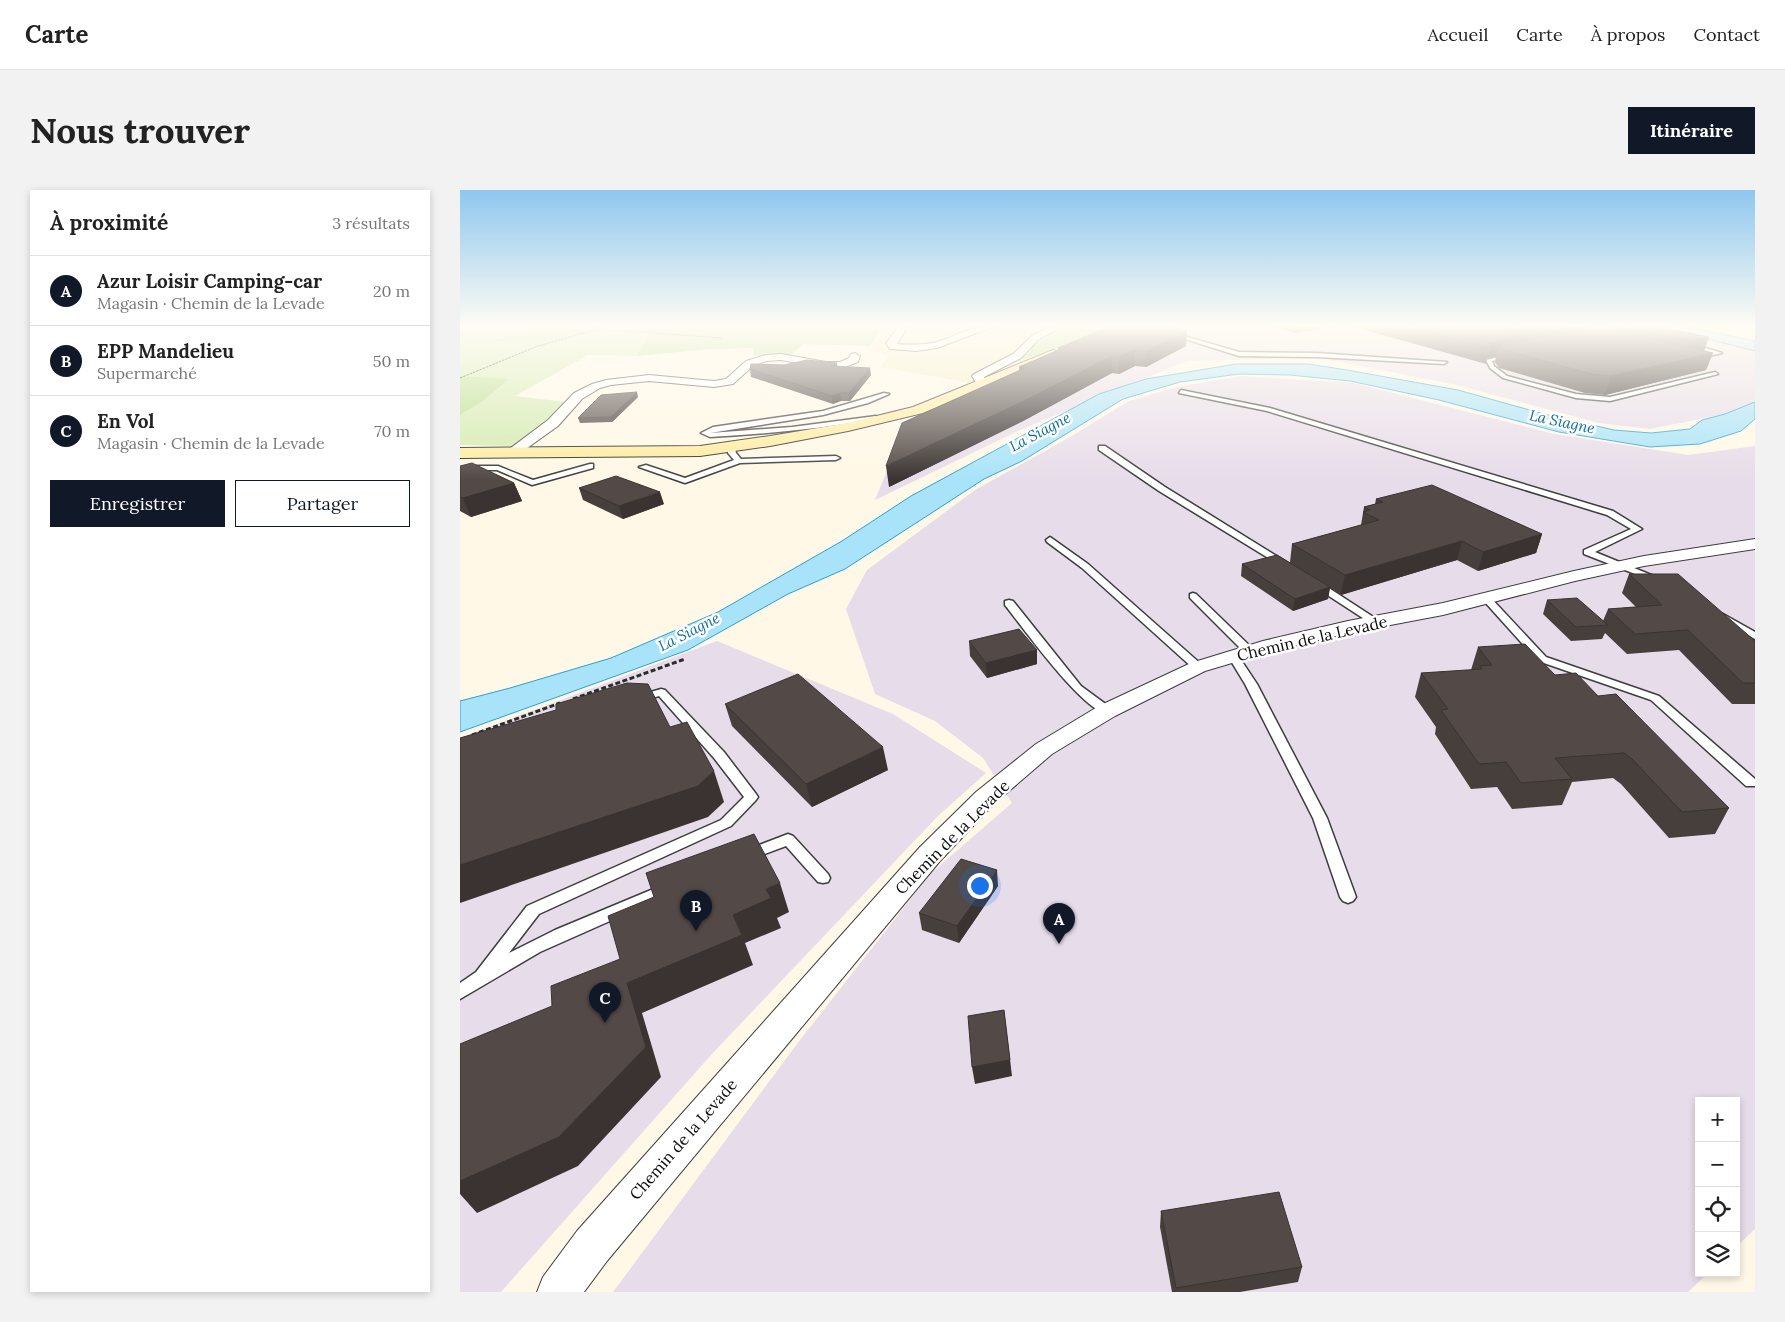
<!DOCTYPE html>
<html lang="fr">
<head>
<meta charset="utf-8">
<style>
	:root { --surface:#fff; --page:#f2f2f2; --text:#222; --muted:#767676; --line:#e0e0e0; --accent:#111827 }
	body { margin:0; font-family:Lora,serif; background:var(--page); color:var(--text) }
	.controls { position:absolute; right:15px; bottom:15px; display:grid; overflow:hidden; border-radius:0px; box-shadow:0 2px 8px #0003 }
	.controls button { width:45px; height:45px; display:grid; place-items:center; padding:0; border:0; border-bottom:1px solid var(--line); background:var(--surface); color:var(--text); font:25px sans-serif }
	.you { position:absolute; left:519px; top:695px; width:18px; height:18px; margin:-12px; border:4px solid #fff; border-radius:50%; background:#1a73e8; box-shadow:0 0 0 8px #1a73e833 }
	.badge { display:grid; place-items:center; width:32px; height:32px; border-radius:50%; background:var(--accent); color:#fff; font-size:16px; font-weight:700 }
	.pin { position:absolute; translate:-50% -41px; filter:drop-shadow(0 1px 2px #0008) }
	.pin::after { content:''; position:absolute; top:26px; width:18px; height:15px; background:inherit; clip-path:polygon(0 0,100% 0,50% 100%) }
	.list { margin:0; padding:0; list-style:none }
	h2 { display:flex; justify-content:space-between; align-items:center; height:65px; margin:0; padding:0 20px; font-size:21px }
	h2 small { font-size:16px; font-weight:400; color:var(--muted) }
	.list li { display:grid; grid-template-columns:32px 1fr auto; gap:15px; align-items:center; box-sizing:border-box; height:70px; padding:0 20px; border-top:1px solid var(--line) }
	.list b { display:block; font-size:19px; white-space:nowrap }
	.list p { margin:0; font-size:16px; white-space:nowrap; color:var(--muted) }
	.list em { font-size:16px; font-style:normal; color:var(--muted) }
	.actions { display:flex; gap:10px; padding:15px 20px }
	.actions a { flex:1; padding:11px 0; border:1px solid var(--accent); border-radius:0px; text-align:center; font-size:18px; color:var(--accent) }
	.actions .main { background:var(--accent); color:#fff }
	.icon { flex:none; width:28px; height:28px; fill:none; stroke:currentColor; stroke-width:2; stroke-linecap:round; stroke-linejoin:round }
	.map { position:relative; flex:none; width:1295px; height:1102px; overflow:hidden; border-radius:0px }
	header { display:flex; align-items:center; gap:30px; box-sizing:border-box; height:70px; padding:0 25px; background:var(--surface); border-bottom:1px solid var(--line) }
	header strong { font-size:24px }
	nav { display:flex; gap:28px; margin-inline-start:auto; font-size:18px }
	.intro { display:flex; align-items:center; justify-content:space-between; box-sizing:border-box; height:120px; padding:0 30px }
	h1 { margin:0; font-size:35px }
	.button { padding:12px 22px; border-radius:0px; background:var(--accent); color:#fff; font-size:18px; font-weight:700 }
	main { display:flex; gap:30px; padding:0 30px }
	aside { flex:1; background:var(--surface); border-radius:0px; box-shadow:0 2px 8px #0003 }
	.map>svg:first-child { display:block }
	.industrial { fill:#e7dcea }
	.farmland { fill:#f6edc5 }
	.green { fill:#d3eaaf }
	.forest { fill:#b8dc8d }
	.water { fill:#a8e3f9; stroke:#2ba1d4 }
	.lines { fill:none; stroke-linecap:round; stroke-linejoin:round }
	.lane-casing { stroke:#3d3d3d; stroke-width:3 }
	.street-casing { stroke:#3d3d3d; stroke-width:2 }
	.secondary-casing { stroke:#2c2c2c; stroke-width:2 }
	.path-far1 { stroke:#2c2c2c; stroke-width:1; stroke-dasharray:2.5 1; stroke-linecap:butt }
	.path { stroke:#2c2c2c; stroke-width:3; stroke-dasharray:5 2.5; stroke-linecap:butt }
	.lane { fill:#fff; fill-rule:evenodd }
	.street { fill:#fff; fill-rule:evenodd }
	.secondary { fill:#ffeca1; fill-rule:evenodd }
	.wall { fill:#473f3c }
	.shaded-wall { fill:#3a3331 }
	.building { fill:#534946; stroke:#3a3331 }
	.labels { text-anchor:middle; stroke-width:5; stroke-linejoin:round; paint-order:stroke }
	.far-water-label { font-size:15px; font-style:italic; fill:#0e6ea0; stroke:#fff }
	.street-label { font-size:16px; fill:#0a0a0a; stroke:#fff }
</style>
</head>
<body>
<header>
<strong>Carte</strong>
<nav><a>Accueil</a><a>Carte</a><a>À propos</a><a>Contact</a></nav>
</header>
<div class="intro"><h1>Nous trouver</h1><a class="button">Itinéraire</a></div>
<main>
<aside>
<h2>À proximité<small>3 résultats</small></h2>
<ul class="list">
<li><span class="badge">A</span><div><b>Azur Loisir Camping-car</b><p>Magasin · Chemin de la Levade</p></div><em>20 m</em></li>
<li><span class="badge">B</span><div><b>EPP Mandelieu</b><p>Supermarché</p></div><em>50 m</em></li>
<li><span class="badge">C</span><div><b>En Vol</b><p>Magasin · Chemin de la Levade</p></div><em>70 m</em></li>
</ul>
<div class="actions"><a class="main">Enregistrer</a><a>Partager</a></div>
</aside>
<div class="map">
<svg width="1295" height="1102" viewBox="0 0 1295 1102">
	<rect width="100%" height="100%" fill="#fff8e6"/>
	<g class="industrial">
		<polygon points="692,136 1196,136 1295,161 1295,218 1190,239 1139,233 997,195 859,168 727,171 560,240 415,310 447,232"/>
		<polygon points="782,186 894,193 1094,244 1228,265 1295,256 1295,1039 1276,1057 1276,911 1239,911 1239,1083 1248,1083 1228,1102 153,1102 337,854 470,684 552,613 523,568 475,531 415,504 386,419 407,380 515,300 610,247 669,211 716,197"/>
		<polygon points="257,451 433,524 526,583 479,625 251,865 41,1102 0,1102 0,548"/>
	</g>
	<polygon class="farmland" points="423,136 605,136 577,153 562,170 510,193 420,177 428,167 410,156"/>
	<polygon class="green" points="0,136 83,136 36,150 86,151 154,139 193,142 176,166 128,165 55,206 106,212 83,234 52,256 0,255 0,225 22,212 48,190 0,186"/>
	<g class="forest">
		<polygon points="83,136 423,136 410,156 343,154 327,168 293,165 293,158 252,159 176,166 192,142 154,139 86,151 34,151"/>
		<polygon points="605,136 661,136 562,170 577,153"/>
		<polygon points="0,186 49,189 22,212 0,225"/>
	</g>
	<g class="water">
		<polygon points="1196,136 1223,136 1295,151 1295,161"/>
		<polygon points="776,174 848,174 887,180 998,200 1084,224 1154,240 1191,243 1230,239 1242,230 1265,224 1295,212 1295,229 1281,241 1240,254 1190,257 1099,242 979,210 890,191 830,185 779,184 720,192 663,209 562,271 524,289 385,379 328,404 228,460 0,542 0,511 50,498 151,468 258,422 382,351 451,306 639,204 686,189"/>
	</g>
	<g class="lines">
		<g class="lane-casing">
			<g id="lane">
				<polygon points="684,136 690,136 779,162 857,163 987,172 984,174 857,167 779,166"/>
				<polygon points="1228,154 1232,154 1262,163 1235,169 1235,167 1252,163 1228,156"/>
				<polygon points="1050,164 1052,167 1032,171 1034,176 1047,186 1116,204 1150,207 1255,182 1258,184 1150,211 1116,208 1043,188 1030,178 1026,170"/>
				<polygon points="721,200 810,218 1153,321 1182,339 1135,362 1201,389 1196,392 1193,391 1124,364 1124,360 1171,339 1147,325 807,221 719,203"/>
				<path d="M424 203 429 204 408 213 363 225 250 243 332 237 416 226 417 227 414 229C360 239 305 244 250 247L241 243 253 237 363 221Z"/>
				<polygon points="268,255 274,255 276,263 281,269 376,266 380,268 376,270 280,273 225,293 179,277 186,275 225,288 274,270 268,263"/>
				<polygon points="639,256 645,256 705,297 831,375 826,378 823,377 699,301 639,260"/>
				<polygon points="130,274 133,274 133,278 72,295 37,280 17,280 0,285 0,281 16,276 38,276 73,290"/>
				<polygon points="590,347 628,374 742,475 744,477 742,479 734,479 622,378 587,352 586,350"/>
				<polygon points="855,390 858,391 921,432 920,434 912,434 852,395 852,391"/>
				<polygon points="733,403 736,404 793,459 794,461 793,463 785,463 730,408 730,404"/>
				<polygon points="1026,405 1029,406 1086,467 1199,506 1295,589 1295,596 1286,596 1191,510 1078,471 1023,410 1021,408"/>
				<path d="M549 410 553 411 621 496 651 518 653 521 651 524C628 529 561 435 545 415V411Z"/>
				<polygon points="1263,424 1295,442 1295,449 1259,429 1259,425"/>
				<polygon points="773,463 777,464 797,494 867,628 896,707 893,711 888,713 883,711 880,707 853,628 785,494 768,466"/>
				<polygon points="201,499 205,500 264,562 296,604 298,607 296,610 271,636 79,724 49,763 95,740 203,695 208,693 213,695 216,699 213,703 80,762 0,809 0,793 16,782 67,716 261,630 284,607 254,568 199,506 177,513 171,509 173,507"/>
				<polygon points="328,644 333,646 368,684 370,688 368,692 363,693 358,692 326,656 286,671 281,670 279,666 281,662"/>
			</g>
		</g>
		<g class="street-casing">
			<g id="street">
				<path d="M439 136H448L437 154C450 155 464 155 477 152 496 146 515 134 535 136L477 158 456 161 430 159 426 153Z"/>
				<polygon points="592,136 603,136 578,150 561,168 524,187 528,194 526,196 518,196 512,186 514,184 553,164 572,146"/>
				<polygon points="395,163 400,166 398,172 382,178 366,178 321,170 307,171 294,175 273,194 254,197 189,191 151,195 140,198 122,209 98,236 56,266 46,266 44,263 88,230 114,203 132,194 146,190 189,185 254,191 266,189 286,171 306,165 321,164 366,172 380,172 389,168 391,164"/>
				<polygon points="1295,349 1295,359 1184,376 1115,391 983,425 888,443 809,462 745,481 655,526 592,564 534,614 480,671 147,1071 124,1102 77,1102 83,1087 117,1041 460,657 516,602 576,554 639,516 731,473 803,451 888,431 983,413 1114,381 1184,366"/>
			</g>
		</g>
		<g class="secondary-casing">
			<polygon id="secondary" points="593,160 597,161 599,164 597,167 463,223 388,241 310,256 240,266 0,268 0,258 240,256 310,246 388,233 453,217"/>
		</g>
		<g class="path-far1">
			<polyline points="127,136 137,136 138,139"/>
			<polyline points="0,188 78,156 138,139 262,148"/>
		</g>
		<g class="path">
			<polyline points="113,509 225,469"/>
			<polyline points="12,545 100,513"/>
		</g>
		<use href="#lane" class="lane"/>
		<use href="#street" class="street"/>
		<use href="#secondary" class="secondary"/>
	</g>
	<g class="wall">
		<polygon points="812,136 877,136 834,143"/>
		<polygon points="891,136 1195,136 1249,147 1244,161 1253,163 1246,180 1145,205 1125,203 1039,178 1035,172 1036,166 1027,168 1026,174"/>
		<polygon points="726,156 686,177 675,176 659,184 652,183 565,230 429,297 559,181 559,177 598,160 598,158"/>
		<polygon points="377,173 377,177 411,185 390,211 381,211 373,214 291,187 290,179 324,175"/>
		<polygon points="178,207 152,232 120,233 118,228"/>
		<polygon points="0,276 54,293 62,311 11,327 0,321"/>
		<polygon points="119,298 204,314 163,329 123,310"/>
		<polygon points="916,309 1082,344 1076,363 1018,381 997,370 881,405 870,398 868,409 833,421 781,386 782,374 830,372 832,354 901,335 904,317 915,314"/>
		<polygon points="1169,384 1295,451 1295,514 1272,514 1219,460 1167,464 1145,443 1142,449 1111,451 1083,424 1087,410 1143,431 1148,419 1176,417 1162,403"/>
		<polygon points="509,451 577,460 577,474 527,488 510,466"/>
		<polygon points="1018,457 1095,485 1138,506 1269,618 1255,644 1209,648 1161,594 1153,588 1112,592 1102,615 1052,619 1037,597 1011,599 975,544 976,537 955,507 961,483 1011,480"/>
		<polygon points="265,514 428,580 352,617 272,536"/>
		<polygon points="538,696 499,753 462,740 459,723"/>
		<polygon points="701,1021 842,1077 838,1092 780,1102 712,1102 700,1037"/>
	</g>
	<g class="shaded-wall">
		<polygon points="835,136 877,136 834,143"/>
		<polygon points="1117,136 1124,136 1120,149 1075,158 1079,143"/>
		<polygon points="727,141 726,156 686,177 687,161"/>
		<polygon points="1064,146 1060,162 1039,155 1036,166 1027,168 1030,158 1029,153"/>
		<polygon points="1249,147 1243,163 1224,166 1230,151"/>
		<polygon points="675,160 675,176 659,184 659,167"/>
		<polygon points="1253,163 1246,180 1145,205 1151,186"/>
		<polygon points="652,166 652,183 565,230 429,297 426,276"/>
		<polygon points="377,173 378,180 371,176"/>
		<polygon points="410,178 411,185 390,211 389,203"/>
		<polygon points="177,202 178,207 152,232 151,227"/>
		<polygon points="380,203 381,211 373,214 372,206"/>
		<polygon points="54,293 62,311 11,327 3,308"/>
		<polygon points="200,302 204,314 163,329 159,316"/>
		<polygon points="1082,344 1076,363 1018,381 1023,362"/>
		<polygon points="1002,351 997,370 881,405 885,385"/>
		<polygon points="870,397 868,409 833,421 835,409"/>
		<polygon points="577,460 577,474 527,488 526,473"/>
		<polygon points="423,557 428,580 352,617 346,594"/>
		<polygon points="254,581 264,612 248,627 0,713 0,675"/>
		<polygon points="537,680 538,696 499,753 497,736"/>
		<polygon points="320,693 329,722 317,728 321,738 285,753 293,775 182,823 201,887 118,976 17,1023 0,1004 0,991 167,793 273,725 306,699"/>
		<polygon points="544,820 552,886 515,894 512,877"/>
	</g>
	<g class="building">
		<polygon points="655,136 706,136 727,141 687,161 675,160 659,167 652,166 564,211 426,276 442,233 565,178 559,177 601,159 598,158 644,139"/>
		<polygon points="946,136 1022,136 1064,146 1029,153 1030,158"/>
		<polygon points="1048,136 1117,136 1079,143"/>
		<polygon points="1161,136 1195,136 1249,147 1230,151"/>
		<polygon points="1140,137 1253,163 1151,186 1131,184 1044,160 1039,155"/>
		<polygon points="347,170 377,173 371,176 410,178 389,203 380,203 372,206 290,179 291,174 324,175"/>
		<polygon points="177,202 151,227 118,228 141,205"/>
		<polygon points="12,273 54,293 3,308 0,307 0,276"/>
		<polygon points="156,286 200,302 159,316 119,298"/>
		<polygon points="972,295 1082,344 1023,362 1002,351 885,385 832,354 919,330 903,322 910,320 904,317 923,312 916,309"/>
		<polygon points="817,365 870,397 835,409 782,374"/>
		<polygon points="1169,384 1218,384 1295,451 1295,493 1283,493 1228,440 1175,444 1148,419 1202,415"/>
		<polygon points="1117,408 1148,435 1116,437 1087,410"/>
		<polygon points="559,439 577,460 526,473 509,451"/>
		<polygon points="1065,454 1095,485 1116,483 1138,506 1156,504 1269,618 1222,622 1172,569 1164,563 1095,568 1112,589 1061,593 1046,572 1019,574 981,520 988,519 961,483 1022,479 1020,476 1032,475 1018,457"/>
		<polygon points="338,484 423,557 346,594 265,514"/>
		<polygon points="167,493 188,494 210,537 227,532 254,581 238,596 0,675 0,548 96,520 96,514"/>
		<polygon points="294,644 320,693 306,699 311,708 273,725 282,745 167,793 186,857 99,947 0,991 0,854 92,816 91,796 160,769 148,726 194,707 186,683"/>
		<polygon points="501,669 537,680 497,736 459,723"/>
		<polygon points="544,820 550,870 512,877 508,826"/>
		<polygon points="819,1002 842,1077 716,1098 701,1021"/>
	</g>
	<linearGradient id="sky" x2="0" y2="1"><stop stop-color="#8ec7ef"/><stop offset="0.47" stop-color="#fffcf4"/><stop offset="1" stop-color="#fffcf4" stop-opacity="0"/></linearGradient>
	<rect width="1295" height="290" fill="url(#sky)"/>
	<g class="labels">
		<g class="far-water-label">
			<text transform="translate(1102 232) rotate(12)" y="5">La Siagne</text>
			<text transform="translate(580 242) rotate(-28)" y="5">La Siagne</text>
			<text transform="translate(229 442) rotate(-27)" y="5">La Siagne</text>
		</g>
		<g class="street-label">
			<text transform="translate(852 448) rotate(-13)" y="6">Chemin de la Levade</text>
			<text transform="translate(492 647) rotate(-45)" y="6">Chemin de la Levade</text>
			<text transform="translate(223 949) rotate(-49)" y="6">Chemin de la Levade</text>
		</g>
	</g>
</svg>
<div class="controls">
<button>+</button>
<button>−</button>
<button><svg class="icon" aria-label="locate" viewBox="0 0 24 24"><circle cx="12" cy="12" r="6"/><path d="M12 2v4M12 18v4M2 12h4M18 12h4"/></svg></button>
<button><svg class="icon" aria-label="layers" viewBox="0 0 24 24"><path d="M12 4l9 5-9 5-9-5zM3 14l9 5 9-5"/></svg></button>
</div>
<div class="you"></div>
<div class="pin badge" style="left:599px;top:754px">A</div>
<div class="pin badge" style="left:236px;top:741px">B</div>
<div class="pin badge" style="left:145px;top:833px">C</div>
</div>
</main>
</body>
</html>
